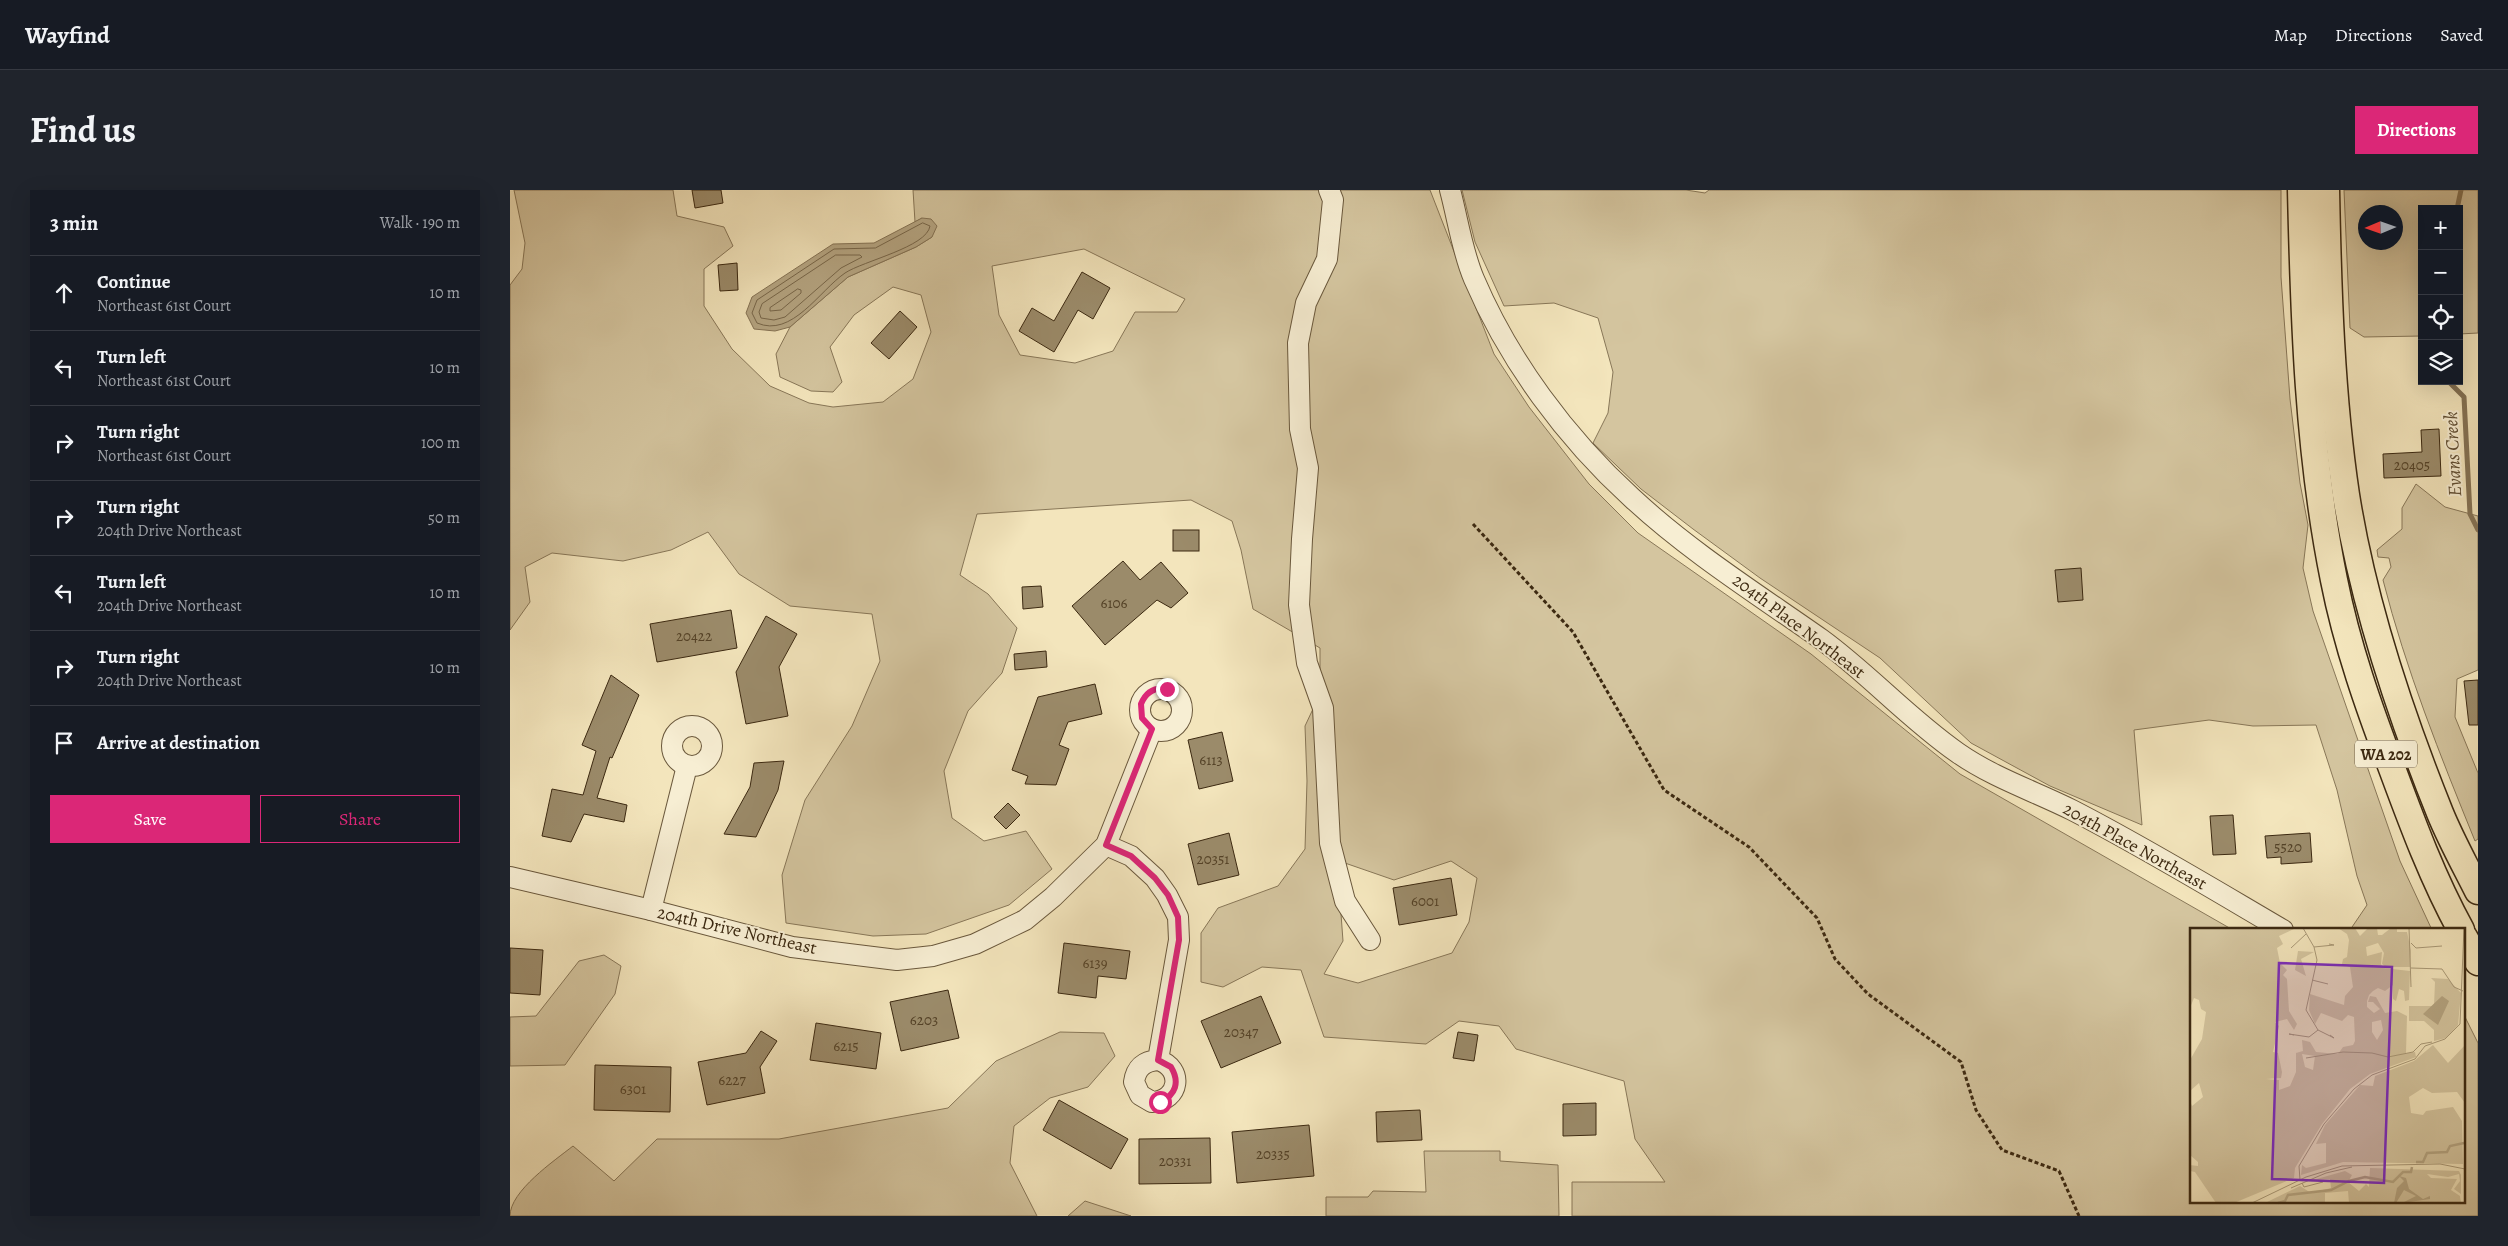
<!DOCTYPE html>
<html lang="en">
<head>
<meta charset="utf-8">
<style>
	:root { --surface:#171b24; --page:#20242c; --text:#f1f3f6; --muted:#9ea1a6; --line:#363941; --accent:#db2777 }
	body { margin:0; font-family:Alegreya,serif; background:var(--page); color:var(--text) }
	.controls { position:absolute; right:15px; top:15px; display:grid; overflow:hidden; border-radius:0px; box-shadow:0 5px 20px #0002 }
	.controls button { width:45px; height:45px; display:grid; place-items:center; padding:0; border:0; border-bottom:1px solid var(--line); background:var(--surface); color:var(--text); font:25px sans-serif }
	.compass { position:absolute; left:1848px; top:15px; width:45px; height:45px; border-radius:50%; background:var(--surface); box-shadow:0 5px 20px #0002; rotate:268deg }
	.stop { position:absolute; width:15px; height:15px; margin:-11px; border:4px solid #db2777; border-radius:50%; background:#fff }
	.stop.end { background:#db2777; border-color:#fff; box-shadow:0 1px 5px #0008 }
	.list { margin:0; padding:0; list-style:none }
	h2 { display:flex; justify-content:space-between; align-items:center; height:65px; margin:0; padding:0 20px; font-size:21px }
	h2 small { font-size:16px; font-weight:400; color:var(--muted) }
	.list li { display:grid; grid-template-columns:32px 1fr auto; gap:15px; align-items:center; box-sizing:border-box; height:75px; padding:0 20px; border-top:1px solid var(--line) }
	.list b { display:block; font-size:19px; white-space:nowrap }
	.list p { margin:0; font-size:16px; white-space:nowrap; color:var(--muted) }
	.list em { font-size:16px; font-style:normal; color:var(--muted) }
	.actions { display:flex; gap:10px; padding:15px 20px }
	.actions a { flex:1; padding:11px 0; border:1px solid var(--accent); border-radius:0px; text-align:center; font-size:18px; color:var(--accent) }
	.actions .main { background:var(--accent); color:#fff }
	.icon { flex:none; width:28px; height:28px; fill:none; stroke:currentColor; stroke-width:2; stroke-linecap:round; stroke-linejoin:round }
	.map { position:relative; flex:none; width:1968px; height:1026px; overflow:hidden; border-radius:0px }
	header { display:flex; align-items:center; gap:30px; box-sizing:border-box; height:70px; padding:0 25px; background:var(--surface); border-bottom:1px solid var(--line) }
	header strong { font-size:24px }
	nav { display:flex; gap:28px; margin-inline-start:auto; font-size:18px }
	.intro { display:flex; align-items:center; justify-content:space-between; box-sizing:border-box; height:120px; padding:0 30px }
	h1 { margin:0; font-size:35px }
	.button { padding:12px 22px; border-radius:0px; background:var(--accent); color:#fff; font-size:18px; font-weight:700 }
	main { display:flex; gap:30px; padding:0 30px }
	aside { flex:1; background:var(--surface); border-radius:0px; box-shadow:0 5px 20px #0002 }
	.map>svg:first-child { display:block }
	.green { fill:#d4c59f; stroke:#887758; fill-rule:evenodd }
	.water { fill:#b5a582; stroke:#857355 }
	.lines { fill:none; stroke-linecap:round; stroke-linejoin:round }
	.shore { stroke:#78674a; stroke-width:1 }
	.stream { stroke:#857355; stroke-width:5 }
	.building { fill:#9b8b6a; stroke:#3c2911 }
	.minor-casing { stroke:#6a583c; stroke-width:22 }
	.major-casing { stroke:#3c2911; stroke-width:29 }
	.path { stroke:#3c2911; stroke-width:3; stroke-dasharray:4 2.5; stroke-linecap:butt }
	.minor { stroke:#f7eed3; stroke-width:20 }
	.major { stroke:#f3e5bc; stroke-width:26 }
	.route { stroke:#db2777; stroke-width:6 }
	.labels { text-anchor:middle; stroke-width:4; stroke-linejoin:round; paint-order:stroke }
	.number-label { font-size:15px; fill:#544227 }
	.shield { fill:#f7eed3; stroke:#74644b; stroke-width:1 }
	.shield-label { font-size:16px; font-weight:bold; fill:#3c2911 }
	.street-label { font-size:18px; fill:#3c2911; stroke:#f7eed3 }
	.water-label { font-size:19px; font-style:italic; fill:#604e33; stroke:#f7eed3 }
	.inset-river { fill:none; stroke:#b5a582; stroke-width:2.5 }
	.inset-road { fill:none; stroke:#aa9a78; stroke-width:1 }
	.view { fill:#7b2cbf; fill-opacity:0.15; stroke:#7b2cbf; stroke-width:2.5 }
	.inset-edge { fill:none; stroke:#3c2911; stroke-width:2.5 }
</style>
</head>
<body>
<header>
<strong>Wayfind</strong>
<nav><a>Map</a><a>Directions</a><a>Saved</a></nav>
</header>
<div class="intro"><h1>Find us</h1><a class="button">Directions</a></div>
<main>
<aside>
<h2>3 min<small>Walk · 190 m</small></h2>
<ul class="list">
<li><svg class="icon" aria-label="ahead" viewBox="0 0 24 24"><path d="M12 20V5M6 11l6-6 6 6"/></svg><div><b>Continue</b><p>Northeast 61st Court</p></div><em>10 m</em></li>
<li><svg class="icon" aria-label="left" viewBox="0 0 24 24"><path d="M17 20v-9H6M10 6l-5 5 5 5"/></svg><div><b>Turn left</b><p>Northeast 61st Court</p></div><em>10 m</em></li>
<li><svg class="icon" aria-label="right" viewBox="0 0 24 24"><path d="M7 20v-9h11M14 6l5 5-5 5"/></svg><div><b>Turn right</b><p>Northeast 61st Court</p></div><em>100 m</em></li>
<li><svg class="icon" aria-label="right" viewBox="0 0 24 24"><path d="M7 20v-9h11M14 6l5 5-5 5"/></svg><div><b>Turn right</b><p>204th Drive Northeast</p></div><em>50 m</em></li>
<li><svg class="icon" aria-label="left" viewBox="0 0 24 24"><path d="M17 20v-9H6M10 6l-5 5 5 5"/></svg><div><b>Turn left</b><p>204th Drive Northeast</p></div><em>10 m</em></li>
<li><svg class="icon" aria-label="right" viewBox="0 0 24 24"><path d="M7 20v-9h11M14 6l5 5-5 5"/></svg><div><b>Turn right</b><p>204th Drive Northeast</p></div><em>10 m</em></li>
<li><svg class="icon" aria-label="arrive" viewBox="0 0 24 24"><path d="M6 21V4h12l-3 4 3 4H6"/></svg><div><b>Arrive at destination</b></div></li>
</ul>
<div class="actions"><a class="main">Save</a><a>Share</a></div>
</aside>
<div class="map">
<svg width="1968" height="1026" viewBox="0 0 1968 1026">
	<rect width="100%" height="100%" fill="#f3e5bc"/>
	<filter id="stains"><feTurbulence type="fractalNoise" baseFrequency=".004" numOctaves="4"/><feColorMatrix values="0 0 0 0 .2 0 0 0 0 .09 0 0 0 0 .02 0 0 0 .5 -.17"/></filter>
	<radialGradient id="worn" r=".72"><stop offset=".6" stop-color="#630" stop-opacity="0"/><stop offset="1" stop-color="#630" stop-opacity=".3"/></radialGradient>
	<g class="green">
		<path d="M4 0H163L167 26 214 37 223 56 194 79V116L222 159 260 196 299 213 323 217 373 212 403 189 421 142 411 105 383 97 344 125 320 157 332 192 323 202 301 201 270 187 266 164 280 137 338 87 406 57 422 47 412 28 405 32 403 0H920L984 164 1019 217 1079 294 1128 343 1301 464 1450 584 1723 740H1682V1012H1954V825L1968 853V1026H1062V992H1155L1125 949 1114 891 1006 859 989 836 949 831 916 854 814 847 791 780 752 777 713 797 691 792V743L708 718 768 696 795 659 797 591 795 536 810 504V458L743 419 731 360 722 331 681 310 467 324 450 385 478 404 507 438 492 483 458 521 434 581 442 628 474 651 516 641 542 679 499 715 416 744 363 746 276 733 272 685 295 610 342 536 370 471 362 424 280 416 229 384 198 342 161 360 113 371 42 363 15 377 20 412 0 440V95L12 79 15 53ZM574 59 675 109 667 122H625L603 161 565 173 510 165 489 125 482 76ZM941 671 967 688 959 732 942 763 848 793 814 784 833 751 829 697 832 672 884 690Z"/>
		<polygon points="952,0 1176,0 1195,3 1199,0 1771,0 1771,87 1780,209 1790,293 1798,335 1793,378 1803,421 1890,671 1922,740 1840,740 1857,715 1847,686 1827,600 1806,535 1743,536 1699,530 1624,540 1632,635 1540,596 1461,553 1370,468 1250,388 1183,339 1131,299 1083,253 1098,223 1103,182 1088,128 1044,113 994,116 965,52"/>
		<path d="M1834 0H1968V143L1949 144V19H1912V146L1854 147 1840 138ZM1856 22H1886V52H1856Z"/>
		<path d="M1906 294 1935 317 1968 326V480L1947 489 1945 527 1968 583V649L1965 651C1930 565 1896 480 1873 390L1881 377 1879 368 1868 367 1867 360 1892 339V318Z"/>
		<polygon points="94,765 111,776 105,804 55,875 0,876 0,827 26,826 69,771"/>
		<path d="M550 842 594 843 605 866 578 897 540 908 504 936 500 973 527 1026H0C0 1001 44 971 63 956L104 991 147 949H269L438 918 486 871Z"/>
		<polygon points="914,961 990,961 990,971 1048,975 1049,1026 816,1026 816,1007 858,1007 863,1001 916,1002"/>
		<polygon points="575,1011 621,1026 558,1026"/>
	</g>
	<polygon class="water" points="412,28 421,29 427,36 422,47 406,57 338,87 280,137 265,141 244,139 236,123 242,107 323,54 364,53"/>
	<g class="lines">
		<g class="shore">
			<path d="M413 33 420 36C417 57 353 71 335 83 309 101 282 148 247 133L242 123 247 110 324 59 365 58Z"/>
			<polygon points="326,65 350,65 352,67 331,78 275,127 264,130 251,128 249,122 252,114"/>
			<polygon points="288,99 291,100 291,103 271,120 260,121 260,118"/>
		</g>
		<g class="stream">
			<polyline points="1947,19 1951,0"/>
			<polyline points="1938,191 1954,207 1960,324 1968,340"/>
		</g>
	</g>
	<g class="building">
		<polygon points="182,0 211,0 213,13 185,18"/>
		<polygon points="227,73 228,100 210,101 208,75"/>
		<polygon points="572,82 600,98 583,129 568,120 544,162 509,141 522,118 544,131"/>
		<polygon points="390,121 407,137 379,169 361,153"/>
		<polygon points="1929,239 1931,286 1874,288 1873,264 1912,262 1911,240"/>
		<rect x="663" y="340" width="26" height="21"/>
		<polygon points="613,371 630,390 651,372 678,403 661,418 647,410 595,455 562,416"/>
		<polygon points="1571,378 1573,410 1548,412 1545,380"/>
		<polygon points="531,396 533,417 513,419 512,397"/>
		<polygon points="221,420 227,458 147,472 140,434"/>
		<polygon points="256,426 287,444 269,477 278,526 236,534 226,482"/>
		<polygon points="536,461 537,477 505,480 504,464"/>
		<polygon points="101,485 129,505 102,568 100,567 87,608 117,615 114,632 74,624 61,652 32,646 42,599 73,605 86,561 72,555"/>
		<polygon points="1968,490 1968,535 1959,535 1954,491"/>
		<polygon points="585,494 592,524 558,532 549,555 559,559 546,595 515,594 518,586 502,580 528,507"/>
		<polygon points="712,542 723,591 689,599 678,550"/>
		<polygon points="274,571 268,600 246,647 214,644 240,597 244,573"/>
		<polygon points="498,613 510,625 496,639 484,627"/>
		<polygon points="1723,625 1726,664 1703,665 1700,626"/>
		<polygon points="719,643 729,685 688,695 678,654"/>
		<polygon points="1800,643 1802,672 1771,674 1771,667 1757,668 1755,646"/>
		<polygon points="941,688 947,725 889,735 883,698"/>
		<polygon points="554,753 620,761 616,789 588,786 586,808 548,803"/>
		<polygon points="0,758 33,760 30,805 0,803"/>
		<polygon points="438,800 449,848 391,861 380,812"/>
		<polygon points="751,806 771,853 711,878 691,831"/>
		<polygon points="306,833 371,843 366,879 300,870"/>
		<polygon points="251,841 267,851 250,877 255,903 197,915 188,872 236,863"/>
		<polygon points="948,842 968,845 964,871 943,868"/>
		<polygon points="85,875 161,877 160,922 84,920"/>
		<polygon points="549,910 618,949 601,979 533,940"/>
		<polygon points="1086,913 1086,945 1053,946 1053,914"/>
		<polygon points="910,920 912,950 867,952 866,922"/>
		<polygon points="799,935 804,986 727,993 722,942"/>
		<polygon points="700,948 701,993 629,994 629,949"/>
	</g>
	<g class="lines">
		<g class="minor-casing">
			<g id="minor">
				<polyline points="819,0 823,10 817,69 796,113 788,153 790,239 798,278 792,349 789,415 797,473 813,518 820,653 835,711 860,750"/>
				<path d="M940 0C948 30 952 61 964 89 999 171 1056 248 1122 308 1179 361 1247 404 1311 449 1359 484 1399 529 1448 563 1484 588 1524 601 1562 620 1634 657 1703 699 1773 740"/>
				<circle cx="651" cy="520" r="21"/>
				<circle cx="182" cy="556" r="20"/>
				<path d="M596 655 621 666 645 688 657 705 668 727 669 750 648 870C634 871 626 878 624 892L630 905 642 912C670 911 674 878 648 870"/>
				<polyline points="0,687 141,720 282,757 387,770 423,766 465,754 515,730 543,707 596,655 642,539"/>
				<polyline points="141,720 177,576"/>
			</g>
		</g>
		<g class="major-casing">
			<g id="major">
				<path d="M1791 0C1794 130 1798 262 1824 390 1837 456 1859 518 1883 581 1903 635 1923 689 1951 740"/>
				<path d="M1816 0C1818 102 1821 204 1836 305 1853 413 1889 521 1930 623 1941 650 1955 675 1968 701"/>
				<polyline points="1954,747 1968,772"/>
			</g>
		</g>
		<polyline class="path" points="963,334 1063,442 1154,600 1239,657 1307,728 1325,769 1358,804 1451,872 1466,920 1492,960 1549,981 1569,1026"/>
		<use href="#minor" class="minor"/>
		<use href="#major" class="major"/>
	</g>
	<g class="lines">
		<path class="route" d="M650 912C666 905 670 892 661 877L648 870 669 750 668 727 658 705 645 688 621 666 596 655 642 539 632 528 631 514C636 502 645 497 657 499"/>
	</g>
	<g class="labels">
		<g class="number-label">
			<text x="1902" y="280">20405</text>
			<text x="604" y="418">6106</text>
			<text x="184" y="451">20422</text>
			<text x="701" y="575">6113</text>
			<text x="1778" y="662">5520</text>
			<text x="703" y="674">20351</text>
			<text x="915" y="716">6001</text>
			<text x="585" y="778">6139</text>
			<text x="414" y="835">6203</text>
			<text x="731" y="847">20347</text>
			<text x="336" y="861">6215</text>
			<text x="222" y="895">6227</text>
			<text x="123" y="904">6301</text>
			<text x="763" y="969">20335</text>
			<text x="665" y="976">20331</text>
		</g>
		<rect class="shield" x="1845" y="550.5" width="62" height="27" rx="4"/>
		<g class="shield-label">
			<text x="1876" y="570">WA 202</text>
		</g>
		<g class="street-label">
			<text transform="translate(1289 436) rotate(37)" y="6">204th Place Northeast</text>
			<text transform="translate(1625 656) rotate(29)" y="6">204th Place Northeast</text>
			<text transform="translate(227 740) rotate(13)" y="6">204th Drive Northeast</text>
		</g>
		<g class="water-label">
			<text transform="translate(1942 264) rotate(-93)" y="7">Evans Creek</text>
		</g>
	</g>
	<g transform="translate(1680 738)">
		<rect width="275" height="275" fill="#f3e5bc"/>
		<path d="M0 0H106L89 8 93 16 87 20 90 35 97 42 93 47 97 51 99 83 107 96 104 102 97 91 85 94 89 98 83 124 88 125 92 144 91 150 76 151 89 152V162L100 158 106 144V125L113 123 112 112 120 114 126 124 148 126 153 119 163 117 165 113 164 89 158 87 152 93 131 85 125 96 119 82 120 66 154 77 155 68 163 59 160 39 152 36 153 31 157 29 159 12 157 6 148 0H165L170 8 178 0H187L188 7H192L201 0H207V4H217L221 23 220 39H196L192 36 194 25 188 15 176 19 177 28 192 24 191 36 193 40 220 43 219 72 215 73 214 63 209 61 206 73 203 71V57L195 63 188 60 183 63 179 67 177 73V79L184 85 190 81 183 74H178L180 68 186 69 195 85 207 83 217 88 216 125 212 126 225 124 226 129 180 146 160 161 132 196 105 240 104 250 44 275H26L5 244 0 243V237L8 238V234L0 227V173L2 178 13 169 9 155 0 163V132L12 111 16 84 11 81 9 72 4 70 0 80ZM191 92 193 102 187 112 182 104V94ZM112 126 125 128 123 142 115 139ZM108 23 124 24 111 31 116 48 105 42ZM241 50 258 51 271 65 268 97 256 110 244 113V102L234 93H219V78H244L245 54ZM243 117 258 135 275 117V175L267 164 242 165 233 160 219 169 221 185 233 187 236 183 263 179 272 193 273 236 153 234 111 247 112 237 116 240 136 235V215L126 216 135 197 170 157 183 158 185 148 224 133ZM180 240 269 243 271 247V266L264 261 270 253 269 246 258 249 237 246 241 250 267 251 261 262 270 268 271 275H159L158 263 135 265V275H75L110 258 121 265 141 260 140 251 123 252 155 243 162 247 158 254 169 263 176 256 179 259Z" fill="#d4c59f" fill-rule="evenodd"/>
		<path d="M252 68 259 73 248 97 233 86ZM209 248 216 250 219 261 233 271 240 268V271L212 275 226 268 214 262 206 275H204L207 260 214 253Z" fill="#b5a582"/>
		<path class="inset-river" d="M226 234H233L237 225 257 224 260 218 274 215M88 275 95 273 98 267 141 262 159 253 175 249 203 254 213 244H221L222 239"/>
		<path class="inset-road" d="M113 0 124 19 127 32 116 82 128 102 144 110 140 107M219 0 221 59M221 15 226 20 252 18M124 19 144 17 139 16M101 20 116 6M221 40 252 41 264 59 273 63M122 52 138 56M104 107 99 106 119 109 128 102M116 130 153 124 182 125 198 129 223 124 231 116 242 114M275 204V238M110 252 109 238 134 196 164 161 182 147 225 131 235 118 255 111 270 96 274 0M112 255 114 259 133 254M101 260 136 245 162 239M62 275 116 249 152 238 250 236 275 241"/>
		<path class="view" d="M89 35 202 39 194 255 82 251Z"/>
		<rect width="275" height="275" class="inset-edge"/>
	</g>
	<rect width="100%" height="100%" filter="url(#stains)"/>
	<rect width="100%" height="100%" fill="url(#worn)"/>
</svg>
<div class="controls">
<button>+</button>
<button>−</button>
<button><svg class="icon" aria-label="locate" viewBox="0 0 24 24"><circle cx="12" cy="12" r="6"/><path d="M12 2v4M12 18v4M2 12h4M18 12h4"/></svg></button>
<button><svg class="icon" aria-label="layers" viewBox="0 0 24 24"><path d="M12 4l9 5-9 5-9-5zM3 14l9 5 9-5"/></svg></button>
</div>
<svg class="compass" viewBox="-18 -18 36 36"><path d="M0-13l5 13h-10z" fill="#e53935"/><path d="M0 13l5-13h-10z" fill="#9ea1a6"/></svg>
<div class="stop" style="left:650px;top:912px"></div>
<div class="stop end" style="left:657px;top:499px"></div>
</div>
</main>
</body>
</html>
